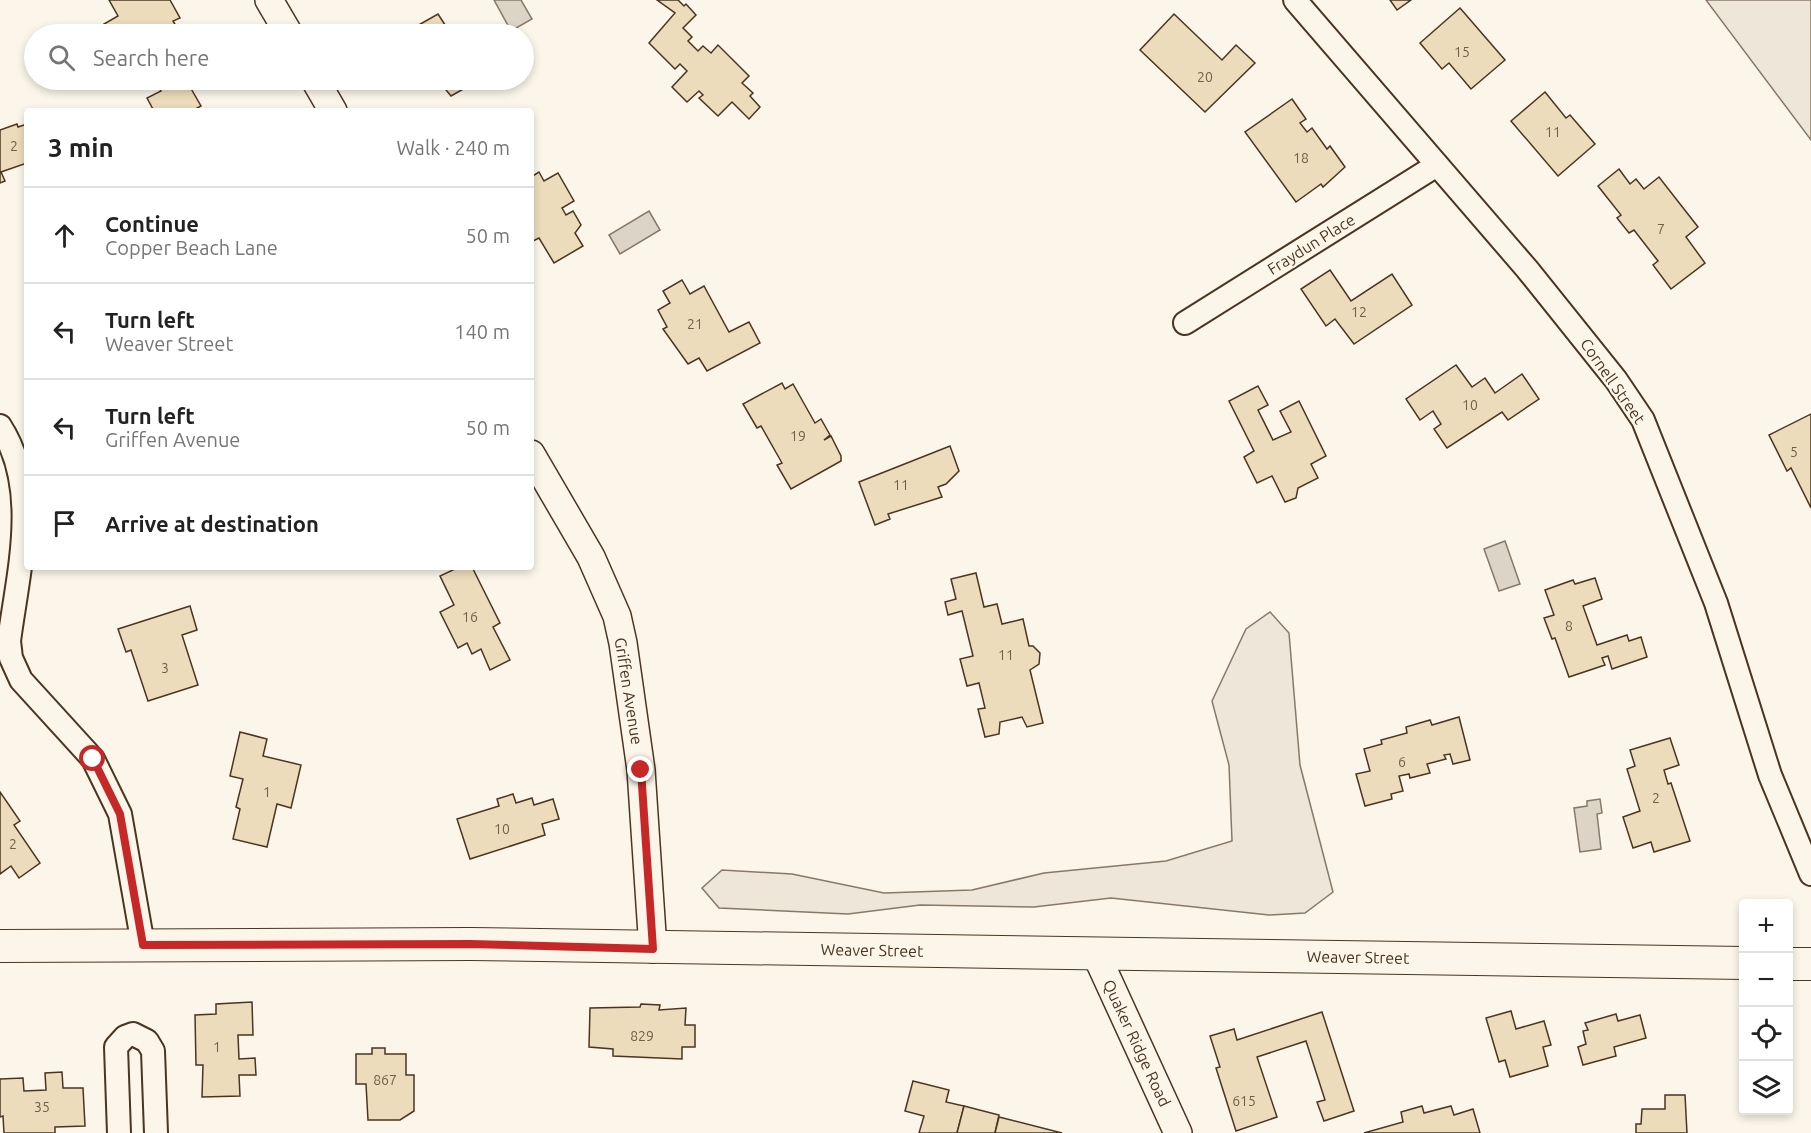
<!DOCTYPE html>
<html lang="en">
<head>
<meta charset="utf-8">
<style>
	:root { --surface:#fff; --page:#f2f2f2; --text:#222; --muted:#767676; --line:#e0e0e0 }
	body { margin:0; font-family:Ubuntu,sans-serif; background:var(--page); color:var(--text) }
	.controls { position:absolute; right:18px; bottom:18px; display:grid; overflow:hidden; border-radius:6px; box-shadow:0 3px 9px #0003 }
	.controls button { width:54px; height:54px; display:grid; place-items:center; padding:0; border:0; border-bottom:2px solid var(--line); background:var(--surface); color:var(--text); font:30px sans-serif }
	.stop { position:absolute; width:18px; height:18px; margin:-14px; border:4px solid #c62828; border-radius:50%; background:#fff }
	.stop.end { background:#c62828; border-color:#fff; box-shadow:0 2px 6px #0008 }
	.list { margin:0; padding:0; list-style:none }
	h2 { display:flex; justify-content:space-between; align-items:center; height:78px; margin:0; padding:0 24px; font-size:26px }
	h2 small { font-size:20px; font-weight:400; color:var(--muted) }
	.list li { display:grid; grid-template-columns:39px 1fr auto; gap:18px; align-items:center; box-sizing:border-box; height:96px; padding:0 24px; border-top:2px solid var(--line) }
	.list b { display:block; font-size:22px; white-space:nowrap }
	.list p { margin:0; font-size:20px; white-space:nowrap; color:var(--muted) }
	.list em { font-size:20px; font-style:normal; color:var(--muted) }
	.icon { flex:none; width:33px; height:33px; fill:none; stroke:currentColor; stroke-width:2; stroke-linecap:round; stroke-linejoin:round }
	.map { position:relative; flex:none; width:1811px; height:1133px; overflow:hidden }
	.search { position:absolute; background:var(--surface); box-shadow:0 3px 9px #0003; left:24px; top:24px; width:510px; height:66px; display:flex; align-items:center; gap:15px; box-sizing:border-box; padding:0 21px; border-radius:33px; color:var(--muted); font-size:22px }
	.panel { position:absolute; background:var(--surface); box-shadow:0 3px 9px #0003; left:24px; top:108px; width:510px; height:462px; border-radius:6px }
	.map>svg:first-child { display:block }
	.green { fill:#ede6d9; stroke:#887966; stroke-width:1.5 }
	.water { fill:#dcd4c6; stroke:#887966; stroke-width:1.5 }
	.building { fill:#ecdcbc; stroke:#4a3520; stroke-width:1.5 }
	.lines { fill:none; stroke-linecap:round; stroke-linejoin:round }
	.minor-casing { stroke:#4a3520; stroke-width:26 }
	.tertiary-casing { stroke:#4a3520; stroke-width:30 }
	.secondary-casing { stroke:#4a3520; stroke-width:34 }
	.minor { stroke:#fbf6e9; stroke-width:22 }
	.tertiary { stroke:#fbf6e9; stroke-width:27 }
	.secondary { stroke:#fbf6e9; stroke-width:32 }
	.route { stroke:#c62828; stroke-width:8 }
	.labels { text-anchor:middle; stroke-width:4.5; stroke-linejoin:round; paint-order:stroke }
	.number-label { font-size:14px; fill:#725f47 }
	.street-label { font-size:16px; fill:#4a3520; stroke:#fbf6e9 }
</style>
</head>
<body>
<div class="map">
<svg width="1811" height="1133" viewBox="0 0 1811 1133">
	<rect width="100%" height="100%" fill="#fbf6e9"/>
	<g class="green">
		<polygon points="1706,0 1811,0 1811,140"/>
		<polygon points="1270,612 1289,633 1300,765 1333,892 1305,913 1269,915 1111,898 1034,907 920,905 848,914 719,908 702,888 722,870 792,874 884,893 972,890 1044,873 1166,861 1232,841 1229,765 1212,701 1246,629"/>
	</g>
	<g class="water">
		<polygon points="494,0 521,0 532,19 511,31"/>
		<polygon points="649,211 660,230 620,254 609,235"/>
		<polygon points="1505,541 1520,584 1499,591 1484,549"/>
		<polygon points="1600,799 1602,813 1597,814 1601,849 1580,852 1574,808 1587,806 1587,801"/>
	</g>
	<g class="building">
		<polygon points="109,0 170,0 180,18 173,21 181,34 110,34 104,24 118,16"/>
		<polygon points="657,0 678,0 684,6 686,4 696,15 683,28 692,37 688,41 698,51 703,46 711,53 718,45 749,76 742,83 753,93 750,96 760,107 749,119 732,102 718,116 699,98 703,95 699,91 687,102 672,87 687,71 680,64 675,69 649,43 675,13"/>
		<polygon points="1390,0 1411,0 1397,10"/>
		<polygon points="1460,8 1505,60 1471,89 1449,63 1442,69 1420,43"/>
		<polygon points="438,14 451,34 410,34 408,31"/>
		<polygon points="1174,14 1222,60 1236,45 1255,63 1205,112 1140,50"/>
		<polygon points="154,80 186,80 201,106 192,111 154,111 147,98 161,91"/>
		<polygon points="438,80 471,80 474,83 451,96"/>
		<polygon points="1545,92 1566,118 1570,115 1595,144 1558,176 1511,121"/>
		<polygon points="1292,99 1306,119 1300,123 1307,132 1312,128 1327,149 1330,146 1345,167 1323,187 1321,184 1296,202 1245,132"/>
		<polygon points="17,124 18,127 27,124 27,163 1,172 5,181 0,183 0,130"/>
		<polygon points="1619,169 1630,184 1636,179 1644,189 1659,177 1698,227 1686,237 1705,263 1671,289 1653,265 1658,261 1634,230 1629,233 1617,218 1621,215 1598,186"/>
		<polygon points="539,172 544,181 558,173 574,201 562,208 566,215 573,211 581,225 575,233 583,246 554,263 539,238 531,242 531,177"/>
		<polygon points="1330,270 1351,301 1392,274 1412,305 1354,344 1335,319 1326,326 1301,289"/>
		<polygon points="682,280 690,294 704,286 729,332 749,322 760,343 707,371 699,358 688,364 663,329 667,327 658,310 670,303 663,291"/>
		<polygon points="1456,365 1472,387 1485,378 1495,393 1522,374 1539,399 1508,420 1502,412 1447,448 1434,429 1441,424 1433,411 1420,420 1406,399"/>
		<polygon points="782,383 785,389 793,384 815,423 821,419 830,435 824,440 831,436 841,456 841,461 791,489 777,465 782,463 761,426 757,428 743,404"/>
		<polygon points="1258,386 1268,405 1258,410 1273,440 1291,432 1280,411 1299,401 1326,456 1311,464 1318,478 1298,488 1296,498 1285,502 1272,476 1257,483 1244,457 1254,451 1229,401"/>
		<polygon points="1811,414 1811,508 1791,468 1787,471 1769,435"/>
		<polygon points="950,446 959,471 946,484 938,487 942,497 888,514 890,519 875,525 859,482"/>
		<polygon points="459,567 472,567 500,623 493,627 510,660 490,670 481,649 472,654 467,643 458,648 440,612 454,605 440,576"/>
		<polygon points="976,573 984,607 997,604 1002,624 1023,619 1029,646 1033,646 1040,653 1039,664 1030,670 1043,723 1027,727 1022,717 1000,722 999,734 985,737 978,709 985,708 979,683 967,686 960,659 973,656 962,611 948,615 945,602 956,599 951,579"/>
		<polygon points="1595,578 1602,599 1583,606 1597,645 1627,635 1629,641 1641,637 1647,657 1612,669 1608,656 1602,658 1605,665 1569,677 1555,638 1552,639 1544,618 1554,615 1545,590 1573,580 1575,584"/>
		<polygon points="190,606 197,630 182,635 198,685 148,701 131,650 126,652 118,629"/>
		<polygon points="1459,717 1470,760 1453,764 1450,754 1444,755 1446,759 1427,764 1430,773 1410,778 1409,774 1399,776 1403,791 1391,794 1392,799 1365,806 1356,774 1370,771 1364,749 1382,744 1381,740 1407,733 1406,727 1430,720 1432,725"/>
		<polygon points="240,732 267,739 263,756 301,765 291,808 277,804 267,847 233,839 240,809 236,807 243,779 230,776"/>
		<polygon points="1670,738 1679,765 1664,770 1668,784 1671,783 1690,841 1654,852 1651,842 1633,848 1623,817 1640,811 1627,769 1635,766 1630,750"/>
		<polygon points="0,792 20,821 14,825 40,863 19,878 11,866 0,874"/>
		<polygon points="513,794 516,803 532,798 534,805 553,799 559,819 542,824 545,835 470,859 457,819 499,806 497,799"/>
		<polygon points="252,1002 253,1035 238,1035 239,1059 255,1058 256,1075 239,1075 240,1096 202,1097 203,1065 196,1065 195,1015 216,1014 216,1004"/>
		<polygon points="641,1004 660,1005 659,1010 686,1008 685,1025 695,1025 695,1047 682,1047 682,1059 613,1056 613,1049 589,1047 590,1008 640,1007"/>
		<polygon points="1511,1011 1516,1029 1544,1021 1551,1045 1543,1047 1548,1066 1510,1077 1505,1060 1499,1062 1486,1018"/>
		<polygon points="1322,1012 1354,1111 1324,1121 1317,1102 1325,1100 1306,1041 1257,1057 1277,1117 1236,1131 1216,1068 1220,1067 1210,1036 1234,1029 1237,1040"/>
		<polygon points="1616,1014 1618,1021 1640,1015 1646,1038 1614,1047 1616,1056 1583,1065 1578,1047 1586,1044 1583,1031 1588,1030 1585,1023"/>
		<polygon points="372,1048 385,1048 385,1054 406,1054 406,1075 414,1075 414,1111 400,1120 368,1120 366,1084 356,1084 356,1054 372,1054"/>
		<polygon points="62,1072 63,1088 83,1088 85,1126 55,1127 55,1133 4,1133 3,1116 0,1117 0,1079 23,1078 24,1091 46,1090 45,1073"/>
		<polygon points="913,1081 949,1090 946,1102 964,1106 957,1133 919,1133 924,1116 905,1111"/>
		<polygon points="1665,1095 1685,1095 1687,1133 1636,1133 1636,1124 1641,1124 1642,1109 1665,1109"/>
		<polygon points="964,1106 999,1115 995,1133 957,1133"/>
		<polygon points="1422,1106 1424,1113 1451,1106 1454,1115 1473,1109 1480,1133 1364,1133 1403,1122 1401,1112"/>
		<polygon points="999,1117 1062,1133 995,1133"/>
	</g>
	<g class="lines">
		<g class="minor-casing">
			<g id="minor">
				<polyline points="1295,0 1527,269 1616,380 1643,420 1716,603 1770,775 1811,874"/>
				<polyline points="1185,323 1437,165"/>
				<path d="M0 426C41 489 18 572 9 641L11 658 21 680 93 759 120 814 143 945"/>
				<polyline points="119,1133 116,1047 125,1037 133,1034 147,1041 153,1051 156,1133"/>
			</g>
		</g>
		<g class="tertiary-casing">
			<g id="tertiary">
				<polyline points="269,0 289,34"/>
				<polyline points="315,80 333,111"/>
				<polyline points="531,454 591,557 617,616 623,643 641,770 653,949"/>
				<polyline points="1095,952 1178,1133"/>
			</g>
		</g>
		<g class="secondary-casing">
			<g id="secondary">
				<polyline points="0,946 470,944 1744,963"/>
				<polyline points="1788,964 1811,964"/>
			</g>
		</g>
		<use href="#minor" class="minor"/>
		<use href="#tertiary" class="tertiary"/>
		<use href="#secondary" class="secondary"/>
	</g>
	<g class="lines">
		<polyline class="route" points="93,759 120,814 143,945 470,944 653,949 641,770"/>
	</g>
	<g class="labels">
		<g class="number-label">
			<text x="1462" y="57">15</text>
			<text x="1205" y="82">20</text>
			<text x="1553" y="137">11</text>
			<text x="14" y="151">2</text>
			<text x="1301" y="163">18</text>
			<text x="1661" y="234">7</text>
			<text x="1359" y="317">12</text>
			<text x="695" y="329">21</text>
			<text x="1470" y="410">10</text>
			<text x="798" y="441">19</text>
			<text x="1794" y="457">5</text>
			<text x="901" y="490">11</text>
			<text x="470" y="622">16</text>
			<text x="1569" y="631">8</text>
			<text x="1006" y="660">11</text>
			<text x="165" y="673">3</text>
			<text x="1402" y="767">6</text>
			<text x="267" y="797">1</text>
			<text x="1656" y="803">2</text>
			<text x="502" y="834">10</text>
			<text x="13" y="849">2</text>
			<text x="642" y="1041">829</text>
			<text x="217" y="1052">1</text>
			<text x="385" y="1085">867</text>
			<text x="1244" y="1106">615</text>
			<text x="42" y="1112">35</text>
		</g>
		<g class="street-label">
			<text transform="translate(1311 244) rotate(-32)" y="6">Fraydun Place</text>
			<text transform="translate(1613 381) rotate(55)" y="6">Cornell Street</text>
			<text transform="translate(629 691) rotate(81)" y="6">Griffen Avenue</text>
			<text transform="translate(872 950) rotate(1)" y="6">Weaver Street</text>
			<text transform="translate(1358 957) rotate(1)" y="6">Weaver Street</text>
			<text transform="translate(1137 1043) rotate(65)" y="6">Quaker Ridge Road</text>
		</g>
	</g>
</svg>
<div class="controls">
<button>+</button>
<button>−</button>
<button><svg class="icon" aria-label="locate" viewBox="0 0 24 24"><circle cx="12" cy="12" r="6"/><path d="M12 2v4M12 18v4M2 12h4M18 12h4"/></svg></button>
<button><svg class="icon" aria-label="layers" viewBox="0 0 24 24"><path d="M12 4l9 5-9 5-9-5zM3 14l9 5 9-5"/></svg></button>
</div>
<div class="stop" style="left:93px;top:759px"></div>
<div class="stop end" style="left:641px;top:770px"></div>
<div class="search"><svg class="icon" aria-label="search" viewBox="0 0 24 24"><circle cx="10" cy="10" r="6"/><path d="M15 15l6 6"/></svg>Search here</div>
<section class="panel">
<h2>3 min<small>Walk · 240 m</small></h2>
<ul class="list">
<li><svg class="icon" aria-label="ahead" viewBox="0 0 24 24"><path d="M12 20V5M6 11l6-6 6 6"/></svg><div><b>Continue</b><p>Copper Beach Lane</p></div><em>50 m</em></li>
<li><svg class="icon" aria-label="left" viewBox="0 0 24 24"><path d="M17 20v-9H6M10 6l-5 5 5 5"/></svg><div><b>Turn left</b><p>Weaver Street</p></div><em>140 m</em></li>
<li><svg class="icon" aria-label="left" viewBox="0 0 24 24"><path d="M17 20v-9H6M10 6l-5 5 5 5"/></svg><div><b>Turn left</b><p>Griffen Avenue</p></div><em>50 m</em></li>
<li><svg class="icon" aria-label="arrive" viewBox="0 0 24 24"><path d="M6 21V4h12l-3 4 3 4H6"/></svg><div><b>Arrive at destination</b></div></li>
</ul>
</section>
</div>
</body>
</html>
